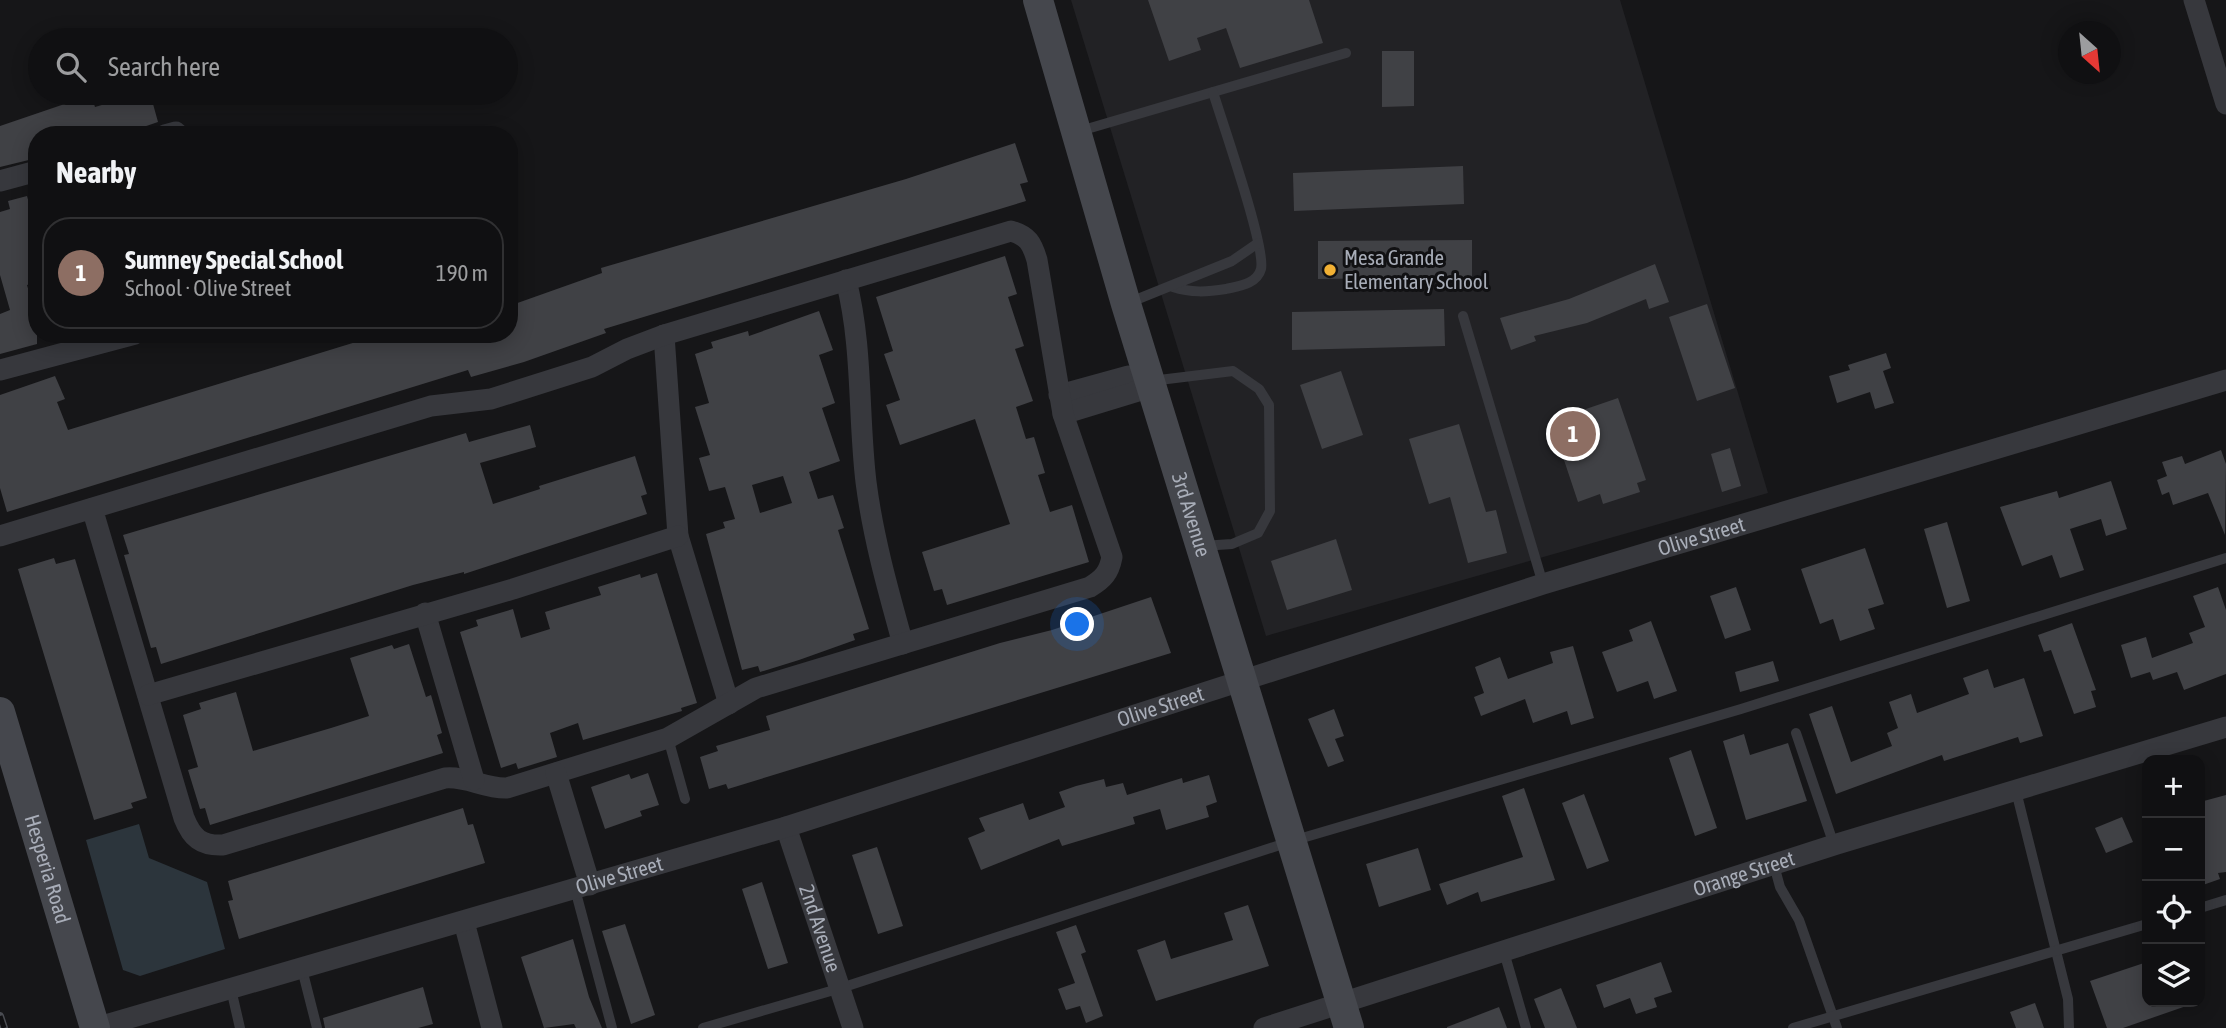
<!DOCTYPE html>
<html lang="en">
<head>
<meta charset="utf-8">
<style>
	:root { --surface:#101012; --page:#1e1e20; --text:#f1f3f6; --muted:#9c9d9f; --line:#303032; --accent:#ea580c }
	body { margin:0; font-family:"Asap Condensed",sans-serif; background:var(--page); color:var(--text) }
	.controls { position:absolute; right:21px; bottom:21px; display:grid; overflow:hidden; border-radius:14px; box-shadow:0 4px 18px #0003 }
	.controls button { width:63px; height:63px; display:grid; place-items:center; padding:0; border:0; border-bottom:2px solid var(--line); background:var(--surface); color:var(--text); font:35px sans-serif }
	.compass { position:absolute; left:2058px; top:21px; width:63px; height:63px; border-radius:50%; background:var(--surface); box-shadow:0 4px 18px #0003; rotate:153deg }
	.you { position:absolute; left:1078px; top:625px; width:24px; height:24px; margin:-18px; border:5px solid #fff; border-radius:50%; background:#1a73e8; box-shadow:0 0 0 10px #1a73e833 }
	.badge { display:grid; place-items:center; width:46px; height:46px; border-radius:50%; background:var(--accent); color:#fff; font-size:23px; font-weight:700 }
	.pin { position:absolute; translate:-50% -50%; border:4px solid #fff; box-shadow:0 2px 7px #0006 }
	.list { margin:0; padding:0; list-style:none }
	h2 { display:flex; justify-content:space-between; align-items:center; height:91px; margin:0; padding:0 28px; font-size:30px }
	h2 small { font-size:23px; font-weight:400; color:var(--muted) }
	.list li { display:grid; grid-template-columns:46px 1fr auto; gap:21px; align-items:center; box-sizing:border-box; height:112px; margin:0 14px 14px; padding:0 14px; border:2px solid var(--line); border-radius:28px }
	.list b { display:block; font-size:26px; white-space:nowrap }
	.list p { margin:0; font-size:23px; white-space:nowrap; color:var(--muted) }
	.list em { font-size:23px; font-style:normal; color:var(--muted) }
	.icon { flex:none; width:38px; height:38px; fill:none; stroke:currentColor; stroke-width:2; stroke-linecap:round; stroke-linejoin:round }
	.map { position:relative; flex:none; width:2226px; height:1028px; overflow:hidden }
	.search { position:absolute; background:var(--surface); box-shadow:0 4px 18px #0003; left:28px; top:28px; width:490px; height:77px; display:flex; align-items:center; gap:18px; box-sizing:border-box; padding:0 24px; border-radius:38px; color:var(--muted); font-size:26px }
	.panel { position:absolute; background:var(--surface); box-shadow:0 4px 18px #0003; left:28px; top:126px; width:490px; height:217px; border-radius:28px }
	.map>svg:first-child { display:block }
	.built { fill:#222225 }
	.water { fill:#2c353c }
	.building { fill:#404145; fill-rule:evenodd }
	.lines { fill:none; stroke-linecap:round; stroke-linejoin:round }
	.lane { stroke:#37383d; stroke-width:10 }
	.street { stroke:#37383d; stroke-width:21 }
	.secondary { stroke:#45474d; stroke-width:30 }
	.rail-casing { stroke:#4a4c52; stroke-width:8 }
	.rail { stroke:#111113; stroke-width:5; stroke-dasharray:16; stroke-linecap:butt }
	.poi-dot { fill:#f2b134; stroke:#111113; stroke-width:2.5 }
	.labels { text-anchor:middle; stroke-width:6; stroke-linejoin:round; paint-order:stroke }
	.poi-label { font-size:21px; fill:#a8adb8; stroke:#111113; text-anchor:start }
	.street-label { font-size:21px; fill:#a8adb8; stroke:#111113 }
</style>
</head>
<body>
<div class="map">
<svg width="2226" height="1028" viewBox="0 0 2226 1028">
	<rect width="100%" height="100%" fill="#161618"/>
	<polygon class="built" points="1071,0 1620,0 1768,493 1266,636"/>
	<polygon class="water" points="139,824 149,858 207,882 225,949 140,976 123,970 86,840"/>
	<g class="building">
		<polygon points="1148,0 1309,0 1323,43 1240,68 1226,28 1197,38 1201,50 1169,61"/>
		<polygon points="1382,51 1414,51 1414,106 1382,107"/>
		<polygon points="131,93 150,93 158,122 120,135 37,135 37,158 0,167 0,126 91,95 95,107 132,96"/>
		<polygon points="1015,143 1028,182 1020,184 1026,201 604,329 606,333 524,362 471,377 468,370 7,512 0,488 0,395 55,376 65,399 57,402 68,430 382,334 509,334 509,306 602,273 601,268 906,179"/>
		<polygon points="1463,166 1464,204 1294,211 1293,173"/>
		<polygon points="27,196 37,232 37,237 31,239 37,258 37,282 27,285 37,319 37,344 0,354 0,314 10,310 0,275 0,212 10,209 8,201"/>
		<polygon points="1472,240 1472,277 1318,279 1318,241"/>
		<polygon points="1005,256 1017,294 1008,297 1024,346 1015,349 1033,401 1016,407 1026,439 1034,437 1045,473 1038,475 1050,512 1072,505 1089,562 947,605 942,589 934,591 922,552 1010,524 975,419 900,445 886,405 900,400 884,354 893,351 876,297"/>
		<polygon points="1655,264 1669,302 1649,309 1646,299 1587,323 1534,336 1536,341 1511,350 1500,318 1569,299"/>
		<polygon points="1707,304 1735,388 1697,401 1669,317"/>
		<polygon points="1444,309 1445,346 1292,350 1292,312"/>
		<path d="M819 311 833 350 819 355 835 403 822 408 840 461 809 472 818 499 833 495 844 528 838 530 869 629 853 634 855 640 799 660 760 672 758 666 742 670 706 534 725 528 723 522 735 519 725 487 709 491 699 458 710 455 695 407 709 403 695 354 713 348 711 342 748 331 749 336ZM783 476 792 503 760 513 752 485Z"/>
		<polygon points="1886,353 1891,368 1883,371 1894,403 1875,409 1870,392 1837,403 1829,376 1850,370 1848,365"/>
		<polygon points="1341,371 1363,435 1322,449 1300,385"/>
		<polygon points="1618,398 1646,480 1637,483 1640,492 1603,504 1600,494 1578,502 1551,421"/>
		<polygon points="1459,424 1486,512 1496,510 1507,553 1468,563 1450,497 1429,504 1409,439"/>
		<polygon points="530,425 536,447 480,463 493,504 540,489 539,486 635,456 647,494 641,496 647,514 464,574 464,572 413,585 161,664 156,647 151,648 124,555 129,554 123,535 466,433 469,442"/>
		<polygon points="1730,448 1741,486 1722,492 1711,454"/>
		<polygon points="2221,450 2226,464 2225,535 2208,493 2173,505 2169,492 2162,495 2157,480 2167,476 2162,462 2182,456 2185,464"/>
		<polygon points="2111,481 2127,529 2106,536 2101,519 2070,529 2084,570 2060,578 2052,555 2022,566 2000,507 2057,491 2059,498"/>
		<polygon points="1947,522 1970,601 1947,608 1924,529"/>
		<polygon points="1336,539 1352,590 1287,610 1271,561"/>
		<polygon points="1865,548 1884,604 1868,609 1875,629 1840,641 1833,619 1820,624 1801,569"/>
		<polygon points="54,558 56,564 75,559 147,798 131,803 133,808 94,820 18,569"/>
		<polygon points="657,573 697,703 681,708 682,711 583,740 578,723 550,733 557,757 518,769 516,763 501,768 460,632 478,626 476,620 513,609 521,638 550,629 545,612 601,595 598,587 640,574 641,578"/>
		<polygon points="1736,587 1751,630 1725,639 1710,596"/>
		<polygon points="2218,587 2226,610 2226,674 2184,690 2177,672 2153,680 2150,672 2131,678 2121,645 2146,637 2152,658 2193,643 2189,633 2205,627 2193,596"/>
		<polygon points="1151,597 1171,653 728,789 726,784 709,789 700,757 718,751 716,746 770,730 766,716 1000,643 1052,630"/>
		<polygon points="1651,621 1677,691 1654,699 1648,681 1617,692 1602,652 1633,641 1629,630"/>
		<polygon points="2072,623 2096,690 2091,691 2096,707 2074,714 2051,650 2044,652 2038,635"/>
		<polygon points="409,644 426,697 431,695 442,733 437,735 443,753 210,825 205,808 200,809 188,770 198,767 183,715 201,709 199,703 236,692 253,751 331,728 369,716 350,658 392,645 394,649"/>
		<polygon points="1573,646 1594,718 1571,725 1567,711 1533,723 1525,699 1481,716 1474,697 1484,693 1475,667 1500,657 1508,679 1553,663 1550,652"/>
		<polygon points="1773,661 1779,681 1740,692 1735,672"/>
		<polygon points="1988,669 1994,688 2024,678 2043,736 2020,743 2018,737 1944,761 1942,755 1836,794 1809,714 1832,706 1851,762 1892,746 1887,733 1898,728 1889,702 1911,694 1917,713 1969,694 1963,678"/>
		<polygon points="1334,709 1344,736 1335,739 1344,761 1328,767 1308,719"/>
		<polygon points="1744,734 1750,755 1788,743 1807,801 1746,820 1723,741"/>
		<polygon points="1691,750 1717,828 1695,836 1669,758"/>
		<polygon points="648,773 659,805 640,811 642,816 605,829 591,787 629,774 631,779"/>
		<polygon points="1209,775 1217,802 1206,806 1209,817 1166,830 1160,809 1133,817 1135,824 1062,846 1059,839 981,870 968,838 985,831 979,818 1023,803 1029,820 1065,807 1059,792 1076,786 1104,779 1106,787 1123,783 1127,795 1182,778 1183,783"/>
		<polygon points="1524,788 1555,880 1481,902 1478,892 1447,905 1439,884 1523,857 1502,796"/>
		<polygon points="1584,794 1609,861 1587,869 1562,803"/>
		<polygon points="2226,795 2226,872 2218,873 2220,879 2200,886 2200,802"/>
		<polygon points="463,808 468,825 473,824 485,863 239,939 228,901 233,900 228,881"/>
		<polygon points="2122,817 2133,842 2106,853 2095,828"/>
		<polygon points="877,847 903,926 878,934 852,855"/>
		<polygon points="1418,848 1431,890 1379,907 1366,864"/>
		<polygon points="762,882 788,963 768,969 742,889"/>
		<polygon points="1248,905 1269,966 1156,1001 1137,950 1165,940 1171,959 1233,940 1224,913"/>
		<polygon points="625,924 655,1015 631,1024 602,931"/>
		<polygon points="1076,925 1086,952 1081,954 1103,1016 1086,1023 1080,1006 1066,1010 1058,989 1075,983 1056,932"/>
		<polygon points="573,939 589,997 602,1028 576,1028 574,1024 544,1028 521,957"/>
		<polygon points="1661,962 1672,992 1654,998 1657,1007 1636,1014 1630,998 1604,1008 1596,985"/>
		<polygon points="2147,962 2147,1002 2192,1004 2123,1028 2107,1028 2090,981"/>
		<polygon points="423,987 433,1024 418,1028 325,1028 323,1018"/>
		<polygon points="1561,988 1577,1028 1545,1028 1534,999"/>
		<polygon points="2035,1003 2044,1028 2016,1028 2010,1012"/>
		<polygon points="1499,1007 1507,1028 1447,1028 1447,1027"/>
	</g>
	<g class="lines">
		<g class="lane">
			<polyline points="1080,131 1346,53"/>
			<path d="M1173 287C1191 293 1207 292 1226 289 1239 286 1257 284 1261 269 1266 247 1222 122 1213 92"/>
			<polyline points="1128,303 1232,261 1258,243"/>
			<polyline points="1463,316 1543,584"/>
			<polyline points="1151,381 1233,371 1259,389 1269,405 1270,511 1258,533 1232,544 1202,546"/>
			<polyline points="1796,733 1834,845"/>
			<polyline points="668,738 685,799"/>
			<polyline points="2016,791 2068,999 2069,1028"/>
			<polyline points="1774,865 1780,887 1799,920 1837,1028"/>
			<polyline points="575,889 612,1028"/>
			<polyline points="2200,908 2226,900"/>
			<polyline points="1504,952 1526,1028"/>
			<polyline points="302,969 317,1028"/>
			<polyline points="231,989 240,1028"/>
			<polyline points="703,1028 841,988 1292,841 1741,709 2226,558"/>
			<polyline points="1793,1028 2147,924"/>
		</g>
		<g class="street">
			<polyline points="2194,0 2226,104"/>
			<polyline points="165,135 176,132"/>
			<polyline points="0,181 37,171"/>
			<path d="M846 280C863 347 858 415 866 482 873 537 888 590 903 644"/>
			<polyline points="664,335 678,536 729,704"/>
			<polyline points="0,370 135,334"/>
			<polyline points="1059,395 1128,376 1150,381"/>
			<polyline points="1063,414 1135,392 1150,381"/>
			<path d="M0 536 431 406 491 399 592 367 627 349 664 335 1011 231C1028 236 1032 243 1037 260L1063 414 1112 557C1109 573 1103 579 1090 587L756 688 668 738 507 788C485 789 467 776 445 778L223 845C201 846 192 838 184 818L92 508"/>
			<polyline points="425,613 474,780"/>
			<polyline points="148,695 513,589 678,536"/>
			<polyline points="556,773 590,885"/>
			<path id="s1" d="M786 827 853 1028"/>
			<polyline points="464,922 492,1028"/>
			<path id="s2" d="M95 1028 786 827 1543 584 2226 380"/>
			<path id="s3" d="M1264 1028 1837 844 2226 727"/>
		</g>
		<g class="secondary">
			<path id="s4" d="M1038 0 1126 304 1349 1028"/>
			<path id="s5" d="M0 712 95 1028"/>
		</g>
		<g class="rail-casing">
			<polyline id="rail" points="0,1016 4,1028"/>
		</g>
		<use href="#rail" class="rail"/>
	</g>
	<circle class="poi-dot" cx="1330" cy="270" r="7"/>
	<g class="labels">
		<g class="poi-label">
			<text x="1344" y="265">Mesa Grande<tspan x="1344" dy="24">Elementary School</tspan></text>
		</g>
		<g class="street-label">
			<text dy="7" stroke="none"><textPath href="#s4" startOffset="537">3rd Avenue</textPath></text>
			<text dy="7" stroke="none"><textPath href="#s2" startOffset="1680">Olive Street</textPath></text>
			<text dy="7" stroke="none"><textPath href="#s2" startOffset="1113">Olive Street</textPath></text>
			<text dy="7" stroke="none"><textPath href="#s5" startOffset="164">Hesperia Road</textPath></text>
			<text dy="7" stroke="none"><textPath href="#s3" startOffset="504">Orange Street</textPath></text>
			<text dy="7" stroke="none"><textPath href="#s2" startOffset="546">Olive Street</textPath></text>
			<text dy="7" stroke="none"><textPath href="#s1" startOffset="107">2nd Avenue</textPath></text>
		</g>
	</g>
</svg>
<div class="controls">
<button>+</button>
<button>−</button>
<button><svg class="icon" aria-label="locate" viewBox="0 0 24 24"><circle cx="12" cy="12" r="6"/><path d="M12 2v4M12 18v4M2 12h4M18 12h4"/></svg></button>
<button><svg class="icon" aria-label="layers" viewBox="0 0 24 24"><path d="M12 4l9 5-9 5-9-5zM3 14l9 5 9-5"/></svg></button>
</div>
<svg class="compass" viewBox="-18 -18 36 36"><path d="M0-13l5 13h-10z" fill="#e53935"/><path d="M0 13l5-13h-10z" fill="#9c9d9f"/></svg>
<div class="you"></div>
<div class="pin badge" style="left:1573px;top:434px;background:#8d6e63">1</div>
<div class="search"><svg class="icon" aria-label="search" viewBox="0 0 24 24"><circle cx="10" cy="10" r="6"/><path d="M15 15l6 6"/></svg>Search here</div>
<section class="panel">
<h2>Nearby<small></small></h2>
<ul class="list">
<li><span class="badge" style="background:#8d6e63">1</span><div><b>Sumney Special School</b><p>School · Olive Street</p></div><em>190 m</em></li>
</ul>
</section>
</div>
</body>
</html>
